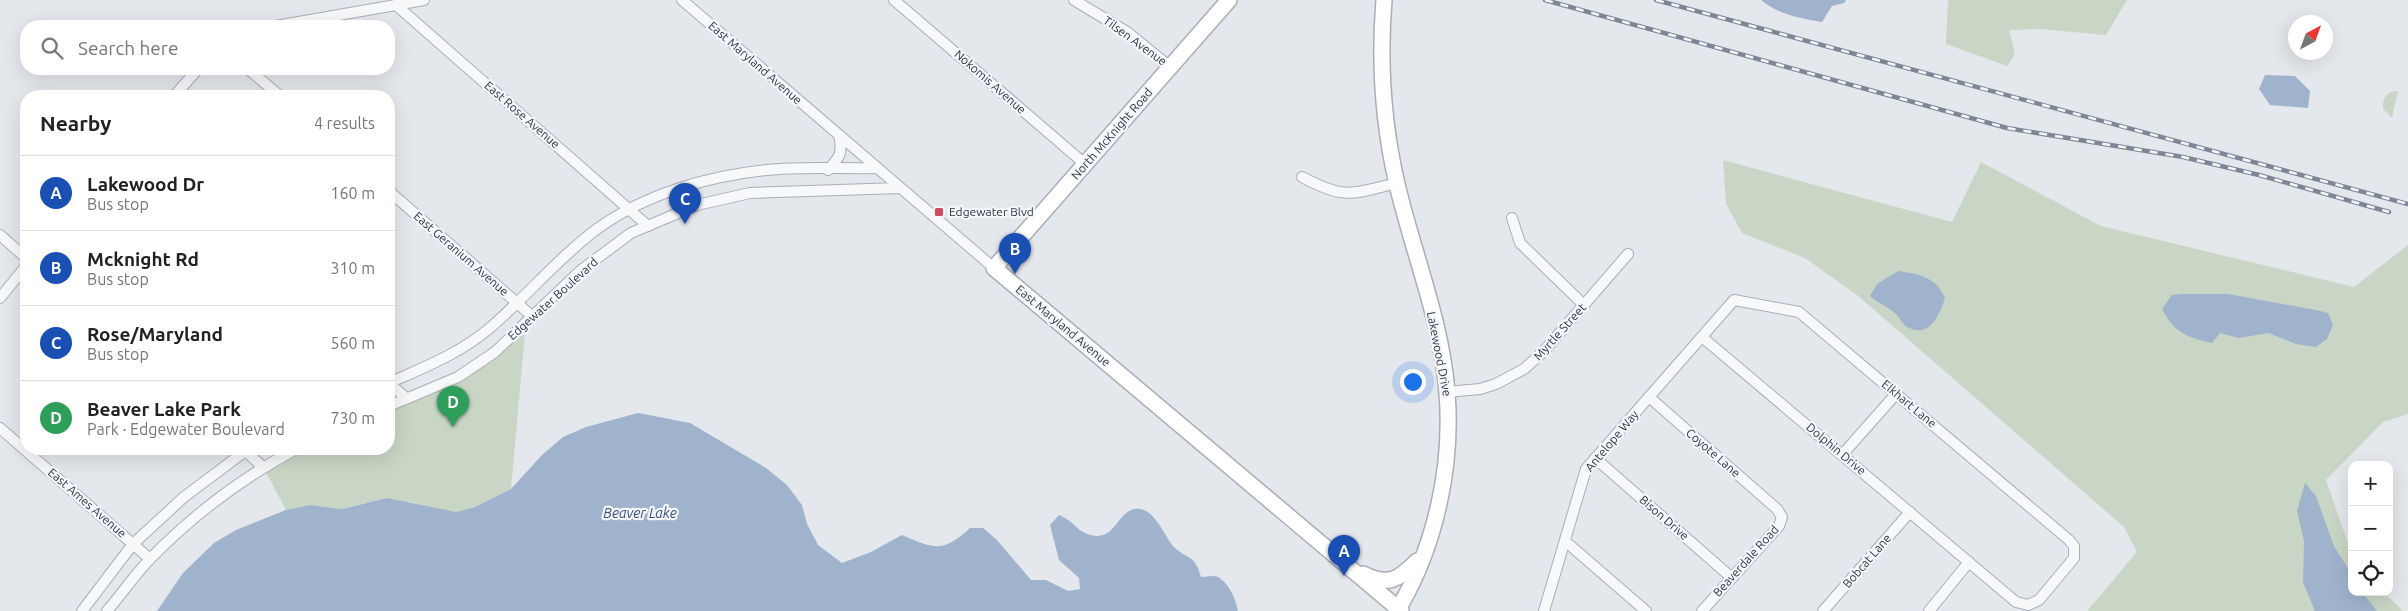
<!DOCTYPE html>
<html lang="en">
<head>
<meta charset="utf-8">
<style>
	:root { --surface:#fff; --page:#f2f2f2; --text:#222; --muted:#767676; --line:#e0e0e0; --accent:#0b8043 }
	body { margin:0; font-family:Ubuntu,sans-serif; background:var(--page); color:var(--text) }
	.controls { position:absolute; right:15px; bottom:15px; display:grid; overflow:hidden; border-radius:10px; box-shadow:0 5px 20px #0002 }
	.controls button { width:45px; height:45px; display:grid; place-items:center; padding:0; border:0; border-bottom:1px solid var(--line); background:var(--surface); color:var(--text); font:25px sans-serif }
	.compass { position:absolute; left:2288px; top:15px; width:45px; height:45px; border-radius:50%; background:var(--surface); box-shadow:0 5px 20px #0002; rotate:41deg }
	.you { position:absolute; left:1412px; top:381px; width:18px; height:18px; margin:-12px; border:4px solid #fff; border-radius:50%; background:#1a73e8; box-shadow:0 0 0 8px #1a73e833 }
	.badge { display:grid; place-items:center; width:32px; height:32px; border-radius:50%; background:var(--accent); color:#fff; font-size:16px; font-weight:700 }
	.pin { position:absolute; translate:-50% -41px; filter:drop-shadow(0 1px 2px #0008) }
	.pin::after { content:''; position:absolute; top:26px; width:18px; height:15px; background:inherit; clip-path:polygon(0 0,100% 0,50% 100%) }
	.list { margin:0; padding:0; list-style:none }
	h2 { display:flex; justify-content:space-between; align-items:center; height:65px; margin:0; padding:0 20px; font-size:21px }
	h2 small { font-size:16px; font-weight:400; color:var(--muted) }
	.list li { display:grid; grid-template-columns:32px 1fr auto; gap:15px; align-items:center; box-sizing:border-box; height:75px; padding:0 20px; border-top:1px solid var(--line) }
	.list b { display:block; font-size:19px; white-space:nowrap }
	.list p { margin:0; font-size:16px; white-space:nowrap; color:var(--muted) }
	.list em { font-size:16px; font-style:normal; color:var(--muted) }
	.icon { flex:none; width:28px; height:28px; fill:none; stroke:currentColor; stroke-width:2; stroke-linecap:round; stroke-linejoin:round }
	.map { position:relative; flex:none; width:2408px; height:611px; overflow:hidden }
	.search { position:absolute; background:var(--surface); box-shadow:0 5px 20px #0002; left:20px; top:20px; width:375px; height:55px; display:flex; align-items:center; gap:12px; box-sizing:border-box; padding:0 18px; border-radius:20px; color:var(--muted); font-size:19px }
	.panel { position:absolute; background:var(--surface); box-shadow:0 5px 20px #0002; left:20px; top:90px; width:375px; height:365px; border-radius:20px }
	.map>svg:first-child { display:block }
	.green { fill:#c9d6c5 }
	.water { fill:#9fb4cc }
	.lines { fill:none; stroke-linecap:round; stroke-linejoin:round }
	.street-casing { stroke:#a9aeb7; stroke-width:12 }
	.secondary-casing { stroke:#a9aeb7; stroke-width:18 }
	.street { stroke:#f7f8fa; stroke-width:10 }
	.secondary { stroke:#fff; stroke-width:15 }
	.rail-casing { stroke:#7d8696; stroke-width:4.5 }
	.rail { stroke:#f4f6f9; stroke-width:2.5; stroke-dasharray:8; stroke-linecap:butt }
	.poi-dot { fill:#d1495b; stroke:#f4f6f9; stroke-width:2 }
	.labels { text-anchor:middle; stroke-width:4.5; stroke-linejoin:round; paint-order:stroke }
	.street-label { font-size:12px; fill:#2b3445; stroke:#f4f6f9 }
	.poi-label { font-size:12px; fill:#2b3445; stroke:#f4f6f9; text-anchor:start }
	.water-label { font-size:14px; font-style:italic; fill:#34527a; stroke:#f4f6f9 }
</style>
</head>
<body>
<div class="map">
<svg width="2408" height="611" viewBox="0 0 2408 611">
	<rect width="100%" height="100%" fill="#e4e7ec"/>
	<g class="green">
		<polygon points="1948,0 2127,0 2106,35 2039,29 2009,30 2015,54 2007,66 1946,44"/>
		<path d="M2398 91 2392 118 2383 109C2382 98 2387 91 2398 91Z"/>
		<polygon points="1723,160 1952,222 1981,162 2101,226 2354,287 2408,245 2408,414 2383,422 2326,480 2352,555 2352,592 2383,592 2403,611 2087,611 2137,552 2124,527 1857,295 1805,258 1742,233 1726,204"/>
		<polygon points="525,333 511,489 475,507 456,512 431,508 410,502 365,503 342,509 310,505 286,510 263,467 296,449 389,449 389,406 458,377"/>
	</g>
	<g class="water">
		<path d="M1761 0H1846L1844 3 1832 6 1822 22C1799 18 1780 15 1761 0Z"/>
		<polygon points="2265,75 2295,76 2310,91 2308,108 2270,105 2259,89"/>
		<path d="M1898 271C1919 274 1936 277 1945 298 1940 314 1930 338 1909 328 1903 326 1900 318 1896 314 1888 307 1878 303 1870 296L1877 284Z"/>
		<path d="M2182 294H2228L2316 310 2328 313 2333 325 2327 339 2316 347 2296 344 2268 333 2239 338 2220 333 2212 343C2186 337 2175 333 2162 309L2172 295Z"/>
		<path d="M638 413 690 423 766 468 787 485 802 505 807 524 818 545 842 563 871 552 902 535C934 549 943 553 970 528H983L997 540 1031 580H1046L1068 591 1080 589 1079 578 1059 560 1050 525 1059 515C1075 521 1079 536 1098 536 1116 535 1118 513 1134 509 1154 505 1164 536 1174 547 1189 561 1194 553 1201 577 1207 577 1216 574 1221 579 1230 586 1236 600 1238 611H157L183 573 214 543 236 530 286 510 310 505 342 509 387 498 456 512 475 507 511 489 542 455 563 437 586 427Z"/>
		<polygon points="2305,483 2316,496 2334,546 2352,575 2352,592 2362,592 2377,611 2315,611 2303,582 2304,541 2297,511"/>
	</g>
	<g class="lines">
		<g class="street-casing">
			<g id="street">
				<polyline points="682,0 994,268"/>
				<polyline points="894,0 1085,164"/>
				<polyline points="1074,0 1127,32 1170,67"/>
				<polyline points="396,5 648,226"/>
				<polyline points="276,26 424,0"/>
				<polyline points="248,69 280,96"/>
				<polyline points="174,96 198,69"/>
				<path d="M828 170C840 157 843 153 839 135"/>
				<path d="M1302 177C1345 200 1351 194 1397 183"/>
				<polyline points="389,191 533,317"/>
				<polyline points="1512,218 1520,243 1584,305"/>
				<polyline points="0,235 26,258"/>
				<polyline points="0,298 26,266"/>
				<path d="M389 383C425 367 461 353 491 327 528 295 558 258 597 229 645 194 708 176 767 170 803 166 840 169 877 168"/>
				<polyline points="389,383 406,398"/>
				<polyline points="1447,392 1480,389 1496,384 1524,369 1544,351 1628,254"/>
				<polyline points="1649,397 1777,509 1782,517 1779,526 1702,611"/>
				<polyline points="389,406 458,377 495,352 580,271 631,233 697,205 750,193 900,188"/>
				<polyline points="0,428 150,559"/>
				<polyline points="243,449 263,467"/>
				<polyline points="1842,455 1896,394"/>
				<polyline points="1595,458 1732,578"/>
				<polyline points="1565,541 1646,611"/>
				<polyline points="82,611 133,544 184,497 248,449"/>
				<path d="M107 611C122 594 135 574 151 558 194 514 242 478 296 449"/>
				<polyline points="1544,611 1586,469 1734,300 1799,312 2069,540 2074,546 2074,558 2039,600 2028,605 2016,602 1702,337"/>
				<polyline points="1823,611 1910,512"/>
				<polyline points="1929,611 1969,562"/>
			</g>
		</g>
		<g class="secondary-casing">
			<g id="secondary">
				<polyline points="1229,0 994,268 1401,611"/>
				<path d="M1384 0C1379 61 1383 124 1397 184 1413 253 1442 322 1447 393 1453 467 1435 548 1397 611"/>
				<path d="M1363 574C1389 587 1399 579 1417 561"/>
			</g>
		</g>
		<use href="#street" class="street"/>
		<use href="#secondary" class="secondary"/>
		<g class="rail-casing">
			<g id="rail">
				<polyline points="1545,0 2007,128 2183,157 2259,175 2389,212"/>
				<polyline points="1656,0 2408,204"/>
			</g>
		</g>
		<use href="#rail" class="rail"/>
	</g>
	<rect class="poi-dot" x="934" y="207" width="10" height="10" rx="2.5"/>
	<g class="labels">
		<g class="street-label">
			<text transform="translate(1135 41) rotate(36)" y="4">Tilsen Avenue</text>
			<text transform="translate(755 63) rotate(41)" y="4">East Maryland Avenue</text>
			<text transform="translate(990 82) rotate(41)" y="4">Nokomis Avenue</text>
			<text transform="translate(522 115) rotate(41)" y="4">East Rose Avenue</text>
			<text transform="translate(1112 134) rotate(-49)" y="4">North McKnight Road</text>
			<text transform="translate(461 254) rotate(41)" y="4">East Geranium Avenue</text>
			<text transform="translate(553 299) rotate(-42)" y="4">Edgewater Boulevard</text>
			<text transform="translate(1063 326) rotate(40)" y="4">East Maryland Avenue</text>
			<text transform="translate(1560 332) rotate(-48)" y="4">Myrtle Street</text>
			<text transform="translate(1439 354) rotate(79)" y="4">Lakewood Drive</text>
			<text transform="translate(1909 404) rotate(40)" y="4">Elkhart Lane</text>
			<text transform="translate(1612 441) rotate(-50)" y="4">Antelope Way</text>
			<text transform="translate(1836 449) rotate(40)" y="4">Dolphin Drive</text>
			<text transform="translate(1713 453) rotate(41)" y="4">Coyote Lane</text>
			<text transform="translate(87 503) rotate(41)" y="4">East Ames Avenue</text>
			<text transform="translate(1664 518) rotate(41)" y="4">Bison Drive</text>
			<text transform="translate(1746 561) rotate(-48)" y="4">Beaverdale Road</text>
			<text transform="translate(1867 561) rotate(-49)" y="4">Bobcat Lane</text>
		</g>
		<g class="poi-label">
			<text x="949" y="216">Edgewater Blvd</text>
		</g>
		<g class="water-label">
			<text x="640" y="518">Beaver Lake</text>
		</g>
	</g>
</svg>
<div class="controls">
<button>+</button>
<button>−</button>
<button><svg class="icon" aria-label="locate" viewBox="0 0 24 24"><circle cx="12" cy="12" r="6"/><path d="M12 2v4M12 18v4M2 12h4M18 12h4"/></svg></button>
</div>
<svg class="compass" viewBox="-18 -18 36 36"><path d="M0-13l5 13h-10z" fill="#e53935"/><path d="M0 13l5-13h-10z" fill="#767676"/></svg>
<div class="you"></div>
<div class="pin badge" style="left:1344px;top:576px;background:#1a4fb4">A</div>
<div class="pin badge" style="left:1015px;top:274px;background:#1a4fb4">B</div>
<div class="pin badge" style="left:685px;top:224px;background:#1a4fb4">C</div>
<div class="pin badge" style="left:453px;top:427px;background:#2e9e5b">D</div>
<div class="search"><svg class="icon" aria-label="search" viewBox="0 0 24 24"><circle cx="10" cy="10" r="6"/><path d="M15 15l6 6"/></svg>Search here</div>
<section class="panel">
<h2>Nearby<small>4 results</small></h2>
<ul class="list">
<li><span class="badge" style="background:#1a4fb4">A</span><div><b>Lakewood Dr</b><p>Bus stop</p></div><em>160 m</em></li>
<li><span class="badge" style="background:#1a4fb4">B</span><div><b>Mcknight Rd</b><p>Bus stop</p></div><em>310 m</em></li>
<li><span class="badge" style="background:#1a4fb4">C</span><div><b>Rose/Maryland</b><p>Bus stop</p></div><em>560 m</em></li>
<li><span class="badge" style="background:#2e9e5b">D</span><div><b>Beaver Lake Park</b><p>Park · Edgewater Boulevard</p></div><em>730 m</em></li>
</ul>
</section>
</div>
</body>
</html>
